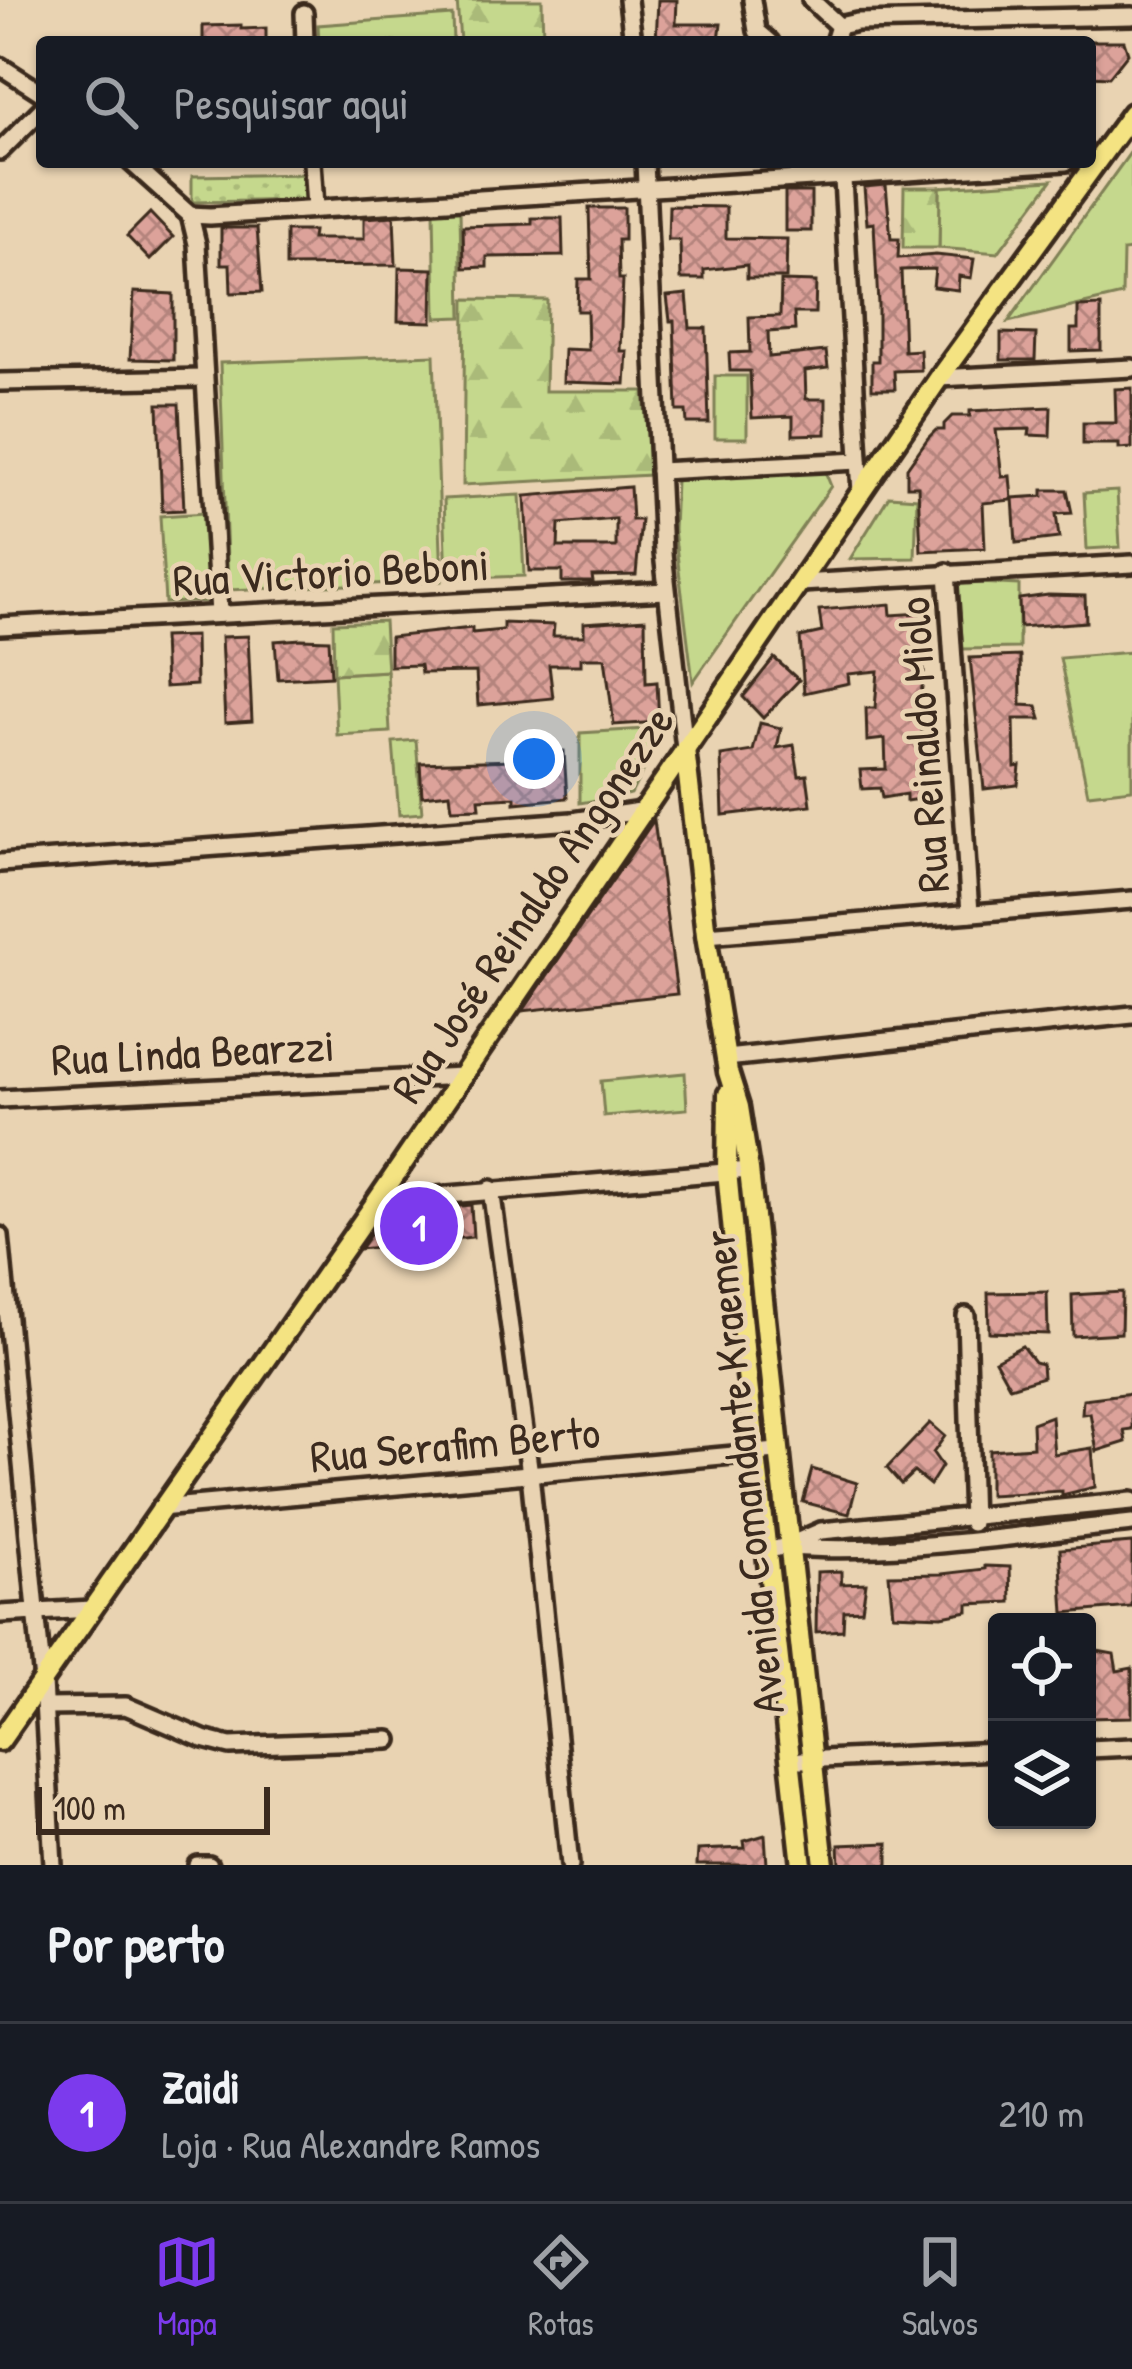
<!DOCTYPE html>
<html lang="pt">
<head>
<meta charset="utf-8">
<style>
	:root { --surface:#171b24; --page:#20242c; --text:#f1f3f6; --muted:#9ea1a6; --line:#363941; --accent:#7c3aed }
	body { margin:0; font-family:"Patrick Hand",sans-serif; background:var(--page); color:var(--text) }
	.controls { position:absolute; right:36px; bottom:36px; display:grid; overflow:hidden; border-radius:12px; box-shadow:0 3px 9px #0004 }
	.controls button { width:108px; height:108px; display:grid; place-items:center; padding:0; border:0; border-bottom:3px solid var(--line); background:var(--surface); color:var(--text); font:60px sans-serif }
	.scale { position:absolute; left:36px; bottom:30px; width:234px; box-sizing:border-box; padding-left:12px; border:6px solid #3b2a1e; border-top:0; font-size:33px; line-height:42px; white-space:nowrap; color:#3b2a1e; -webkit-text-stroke:9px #e9d3b2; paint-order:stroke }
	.you { position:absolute; left:534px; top:759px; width:42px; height:42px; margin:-30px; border:9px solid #fff; border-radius:50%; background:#1a73e8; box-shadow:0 0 0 18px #1a73e833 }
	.badge { display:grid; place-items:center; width:78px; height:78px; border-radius:50%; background:var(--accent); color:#fff; font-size:39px; font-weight:700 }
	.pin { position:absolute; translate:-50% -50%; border:6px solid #fff; box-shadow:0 3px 12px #0006 }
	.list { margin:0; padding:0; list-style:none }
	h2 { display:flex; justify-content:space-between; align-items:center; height:156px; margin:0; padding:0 48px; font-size:51px }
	h2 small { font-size:39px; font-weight:400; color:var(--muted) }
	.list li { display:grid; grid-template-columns:78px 1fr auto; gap:36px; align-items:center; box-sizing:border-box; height:180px; padding:0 48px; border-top:3px solid var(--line) }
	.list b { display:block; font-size:45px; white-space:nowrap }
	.list p { margin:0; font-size:39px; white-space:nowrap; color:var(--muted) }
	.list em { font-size:39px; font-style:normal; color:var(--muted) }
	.icon { flex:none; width:66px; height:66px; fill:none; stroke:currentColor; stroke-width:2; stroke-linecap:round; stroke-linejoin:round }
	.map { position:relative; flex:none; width:1132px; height:1865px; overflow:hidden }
	.search { position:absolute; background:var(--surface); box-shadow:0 3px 9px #0004; left:36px; right:36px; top:36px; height:132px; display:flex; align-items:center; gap:30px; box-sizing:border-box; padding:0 42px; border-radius:12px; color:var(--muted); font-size:45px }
	.sheet { height:336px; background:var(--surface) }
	nav { display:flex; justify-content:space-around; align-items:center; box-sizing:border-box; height:168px; border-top:3px solid var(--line); background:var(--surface); font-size:33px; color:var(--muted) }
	nav a { display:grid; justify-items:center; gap:6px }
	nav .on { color:var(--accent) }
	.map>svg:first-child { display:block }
	.green { fill:#c5d88d; stroke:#808156; stroke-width:3 }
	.forest { fill:url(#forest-firs); stroke:#808156; stroke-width:3 }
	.garden { fill:url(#garden-dots); stroke:#808156; stroke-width:3 }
	.building { fill:url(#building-cross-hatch); stroke:#3b2a1e; stroke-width:3; fill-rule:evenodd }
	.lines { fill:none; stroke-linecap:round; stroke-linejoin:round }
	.minor-casing { stroke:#3b2a1e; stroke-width:24 }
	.major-casing { stroke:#3b2a1e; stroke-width:27 }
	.minor { stroke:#e9d3b2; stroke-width:15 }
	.major { stroke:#f4e382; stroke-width:18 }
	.labels { text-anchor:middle; stroke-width:9; stroke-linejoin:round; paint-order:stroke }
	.street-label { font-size:45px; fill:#3b2a1e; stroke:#e9d3b2 }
</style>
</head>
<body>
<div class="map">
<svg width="1132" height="1865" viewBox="0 0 1132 1865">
	<defs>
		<pattern id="forest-firs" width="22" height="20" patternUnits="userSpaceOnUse" patternTransform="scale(3)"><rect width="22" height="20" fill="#c5d88d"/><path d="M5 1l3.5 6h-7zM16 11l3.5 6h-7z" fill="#aaba79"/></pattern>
		<pattern id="garden-dots" width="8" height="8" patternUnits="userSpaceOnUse" patternTransform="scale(3)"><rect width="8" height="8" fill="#c5d88d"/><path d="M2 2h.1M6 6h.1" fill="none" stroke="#aaba79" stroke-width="1.8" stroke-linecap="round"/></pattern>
		<pattern id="building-cross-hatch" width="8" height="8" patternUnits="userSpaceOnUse" patternTransform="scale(3)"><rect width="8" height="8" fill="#dca29a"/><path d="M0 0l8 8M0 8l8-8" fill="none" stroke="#b4847d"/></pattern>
	</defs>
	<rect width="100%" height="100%" fill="#e9d3b2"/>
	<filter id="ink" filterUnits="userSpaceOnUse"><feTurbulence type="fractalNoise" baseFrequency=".00833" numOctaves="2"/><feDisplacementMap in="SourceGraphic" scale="24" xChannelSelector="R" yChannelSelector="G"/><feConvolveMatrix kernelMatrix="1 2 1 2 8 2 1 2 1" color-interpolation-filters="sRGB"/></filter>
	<g filter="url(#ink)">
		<g class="green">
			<polygon points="452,15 453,42 319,42 318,25"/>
			<polygon points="1132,150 1132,250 1123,251 1122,295 1008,322"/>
			<polygon points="1052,180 998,253 939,248 940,187"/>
			<polygon points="460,209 462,317 436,318 434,210"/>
			<polygon points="434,355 442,581 228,590 220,363"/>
			<rect x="715" y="376" width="32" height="62"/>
			<polygon points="824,469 831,486 693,682 674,530 676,480"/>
			<polygon points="1117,491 1120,547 1087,549 1084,493"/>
			<polygon points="520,495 524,576 447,579 444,499"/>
			<polygon points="889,496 917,498 915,558 850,559"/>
			<polygon points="205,513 210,601 165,603 160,516"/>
			<polygon points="957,582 1019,585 1019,648 963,649"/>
			<polygon points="1132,652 1132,789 1088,794 1060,658"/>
			<polygon points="387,671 390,732 337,735 334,674"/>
			<polygon points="664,728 631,794 580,803 580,733"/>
			<polygon points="416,740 422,813 399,815 393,742"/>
			<polygon points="685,1073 687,1109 604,1116 601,1081"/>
		</g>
		<g class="forest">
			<polygon points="457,0 542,0 543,42 460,42"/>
			<polygon points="904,187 940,187 939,248 903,248"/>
			<polygon points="465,299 547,300 545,391 644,391 650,475 463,485"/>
			<polygon points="384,621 387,671 334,674 333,623"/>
		</g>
		<polygon class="garden" points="306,174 306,200 192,202 192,176"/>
		<g class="building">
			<polygon points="658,0 677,0 676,24 721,24 719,40 656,42"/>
			<polygon points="241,25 241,29 266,28 266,42 203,42 203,26"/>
			<polygon points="1090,41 1124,41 1128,53 1109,77 1090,76"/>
			<polygon points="886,185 891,239 899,239 898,258 936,255 974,259 971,278 959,276 958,290 933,287 935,269 901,270 904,351 920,350 921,370 894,371 895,389 872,389 872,361 878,361 878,305 874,223 867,224 864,187"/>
			<rect x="785" y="192" width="26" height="39"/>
			<polygon points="669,206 726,207 726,238 787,239 786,278 747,278 747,265 704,270 704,279 681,279 680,240 668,240"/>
			<polygon points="589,208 624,208 624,240 618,240 619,279 623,279 620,351 627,351 625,384 563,382 564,349 588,350 587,311 577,311 578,279 591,279"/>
			<polygon points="150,213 173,237 150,260 127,236"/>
			<polygon points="394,216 396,265 286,266 286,231 313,231 312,239 364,239 364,218"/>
			<polygon points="532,218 562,218 563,256 487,257 487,267 464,268 463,226 532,224"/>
			<polygon points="221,228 257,228 262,292 231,293 230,264 221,264"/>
			<polygon points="399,268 433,269 432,322 398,321"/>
			<polygon points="781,281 816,282 815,313 794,313 795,330 768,332 769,357 826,351 828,368 805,371 806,399 826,399 826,434 793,435 793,416 752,418 750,371 730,371 729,353 750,352 749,317 780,316"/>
			<polygon points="134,292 173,294 173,360 130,359"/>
			<polygon points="687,294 690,328 706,328 709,423 687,423 686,411 677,411 674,321 670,321 667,296"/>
			<polygon points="1101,306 1101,350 1071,351 1071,329 1078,329 1078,307"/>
			<polygon points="1001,333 1036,334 1035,360 1001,360"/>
			<polygon points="1132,388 1132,448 1119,449 1119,444 1083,444 1083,423 1116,423 1115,389"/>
			<polygon points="158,404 179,404 184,510 162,511"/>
			<polygon points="1051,407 1050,436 1029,435 1030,429 996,430 1002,477 1010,476 1012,500 983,503 985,548 921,551 918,486 907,486 907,468 928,438 936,430 944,430 944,424 952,416 970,416 970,411"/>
			<path d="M630 487 632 520H641L636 575 592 576 593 582H562V571H529L525 496ZM616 519V547H558L559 524Z"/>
			<polygon points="1043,490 1067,490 1072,513 1056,514 1059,538 1016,543 1013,498 1043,496"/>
			<polygon points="1048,595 1085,596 1086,622 1020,627 1019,599"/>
			<polygon points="890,604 891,615 921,613 924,673 920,701 926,798 906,801 906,794 882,798 880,788 862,789 860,770 886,769 885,739 867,741 866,708 875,708 878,671 848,674 849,683 804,693 800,637 822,632 819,610"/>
			<polygon points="645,619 646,683 657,682 659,722 614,725 605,658 581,658 581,665 549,665 553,698 478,705 476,672 421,673 420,665 390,666 390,637 472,628 472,633 503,630 503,623 554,625 553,636 584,636 584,623"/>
			<polygon points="195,636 196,685 165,687 163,637"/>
			<polygon points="248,636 252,721 225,723 221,637"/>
			<polygon points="301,639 329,640 331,676 278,679 275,641"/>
			<polygon points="1020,656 1021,705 1037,706 1041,719 1014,719 1015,767 1020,766 1018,785 984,789 970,658"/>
			<polygon points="774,658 799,680 763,718 743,697"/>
			<polygon points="760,723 781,728 777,748 794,745 799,776 807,775 811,805 723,815 721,756 753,751"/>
			<polygon points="564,751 567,798 515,803 515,797 479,799 480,808 452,809 450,793 422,796 420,763 513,760 512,754"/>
			<polygon points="654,820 677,994 523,1011"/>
			<polygon points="471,1205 473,1237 360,1249 385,1213"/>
			<polygon points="1047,1292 1048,1334 989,1332 988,1293"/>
			<polygon points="1122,1292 1121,1333 1073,1336 1072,1295"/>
			<polygon points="1022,1346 1034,1362 1042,1364 1043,1377 1010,1387 995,1360"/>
			<polygon points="1132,1393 1132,1429 1124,1430 1126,1442 1097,1451 1090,1413 1082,1414 1083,1399"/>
			<polygon points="1051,1416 1054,1454 1092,1448 1095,1487 1062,1495 1062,1491 989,1495 989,1450 1033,1447 1032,1423"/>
			<polygon points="930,1423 945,1436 933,1453 942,1466 930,1485 914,1472 901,1484 887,1468"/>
			<polygon points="812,1469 857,1483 849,1514 803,1502"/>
			<polygon points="1132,1543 1132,1607 1064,1613 1060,1549"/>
			<polygon points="985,1566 1010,1567 1011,1602 968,1604 968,1611 942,1616 893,1614 889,1575 942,1574 985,1569"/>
			<polygon points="841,1571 841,1584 866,1583 862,1610 844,1611 843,1630 816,1632 817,1572"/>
			<polygon points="1092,1650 1114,1654 1117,1671 1132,1668 1132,1717 1087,1718 1087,1682 1093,1681"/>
			<polygon points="765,1835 767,1865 697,1865 698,1850 745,1848 744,1841"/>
			<polygon points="888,1843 888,1865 840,1865 839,1845"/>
		</g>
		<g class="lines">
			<g class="minor-casing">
				<g id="minor">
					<polyline points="628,0 633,42"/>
					<polyline points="752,0 757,31 770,42"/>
					<polyline points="811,0 839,26"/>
					<polyline points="304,13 305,42"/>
					<polyline points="834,42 839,26 857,22 1132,16"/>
					<polyline points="0,66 42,93"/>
					<polyline points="0,151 42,109"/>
					<polyline points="131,162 190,215 210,216 1066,162"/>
					<polyline points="312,162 315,207"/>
					<polyline points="645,162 663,553 685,749"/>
					<polyline points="842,162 861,493"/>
					<polyline points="190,215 197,244 219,614"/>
					<polyline points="939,378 1132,368"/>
					<polyline points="0,382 204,378"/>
					<polyline points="659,471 859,461"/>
					<polyline points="947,572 970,913"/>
					<polyline points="801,583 1132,564"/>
					<polyline points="0,626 666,591"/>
					<polyline points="0,863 572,821 640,811"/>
					<polyline points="706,935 1132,900"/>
					<polyline points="726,1058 1132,1015"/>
					<polyline points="0,1099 462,1076"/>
					<polyline points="491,1189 530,1474 570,1865"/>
					<polyline points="377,1201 749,1170"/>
					<polyline points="0,1236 43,1682 53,1865"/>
					<polyline points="966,1316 972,1523"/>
					<polyline points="160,1508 777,1451"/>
					<path d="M790 1547C898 1555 1024 1534 1132 1523"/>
					<polyline points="765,1551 787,1546 821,1531 1132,1501"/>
					<polyline points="0,1614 92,1609"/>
					<polyline points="45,1707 126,1706 203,1739 230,1746 389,1740"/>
					<polyline points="1087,1749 1132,1747"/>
					<polyline points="801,1760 997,1751"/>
					<polyline points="197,1865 209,1865"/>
				</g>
			</g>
			<g class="major-casing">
				<g id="major">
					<polyline points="685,749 706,935 728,1072 739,1107 749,1170 824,1865"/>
					<polyline points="728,1094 727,1171 745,1357 802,1865"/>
					<polyline points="0,1741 377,1201 939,378 1132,113"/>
				</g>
			</g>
			<use href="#minor" class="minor"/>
			<use href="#major" class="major"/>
		</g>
	</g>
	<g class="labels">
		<g class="street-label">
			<text transform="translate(331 572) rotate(-3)" y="16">Rua Victorio Beboni</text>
			<text transform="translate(923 745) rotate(-94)" y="16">Rua Reinaldo Miolo</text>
			<text transform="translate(532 904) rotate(-56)" y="16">Rua José Reinaldo Angonezze</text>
			<text transform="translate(193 1052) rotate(-3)" y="16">Rua Linda Bearzzi</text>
			<text transform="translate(455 1444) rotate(-5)" y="16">Rua Serafim Berto</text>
			<text transform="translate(743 1472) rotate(-96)" y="16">Avenida Comandante Kraemer</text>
		</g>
	</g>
</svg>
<div class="controls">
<button><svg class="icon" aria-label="locate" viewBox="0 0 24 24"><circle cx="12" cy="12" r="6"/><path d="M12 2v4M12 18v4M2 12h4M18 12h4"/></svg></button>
<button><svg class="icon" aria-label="layers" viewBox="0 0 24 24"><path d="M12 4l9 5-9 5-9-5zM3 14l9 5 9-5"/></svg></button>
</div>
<div class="scale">100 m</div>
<div class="you"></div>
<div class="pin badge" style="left:419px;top:1226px">1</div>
<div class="search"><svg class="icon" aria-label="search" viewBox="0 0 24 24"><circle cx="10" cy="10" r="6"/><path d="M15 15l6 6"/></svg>Pesquisar aqui</div>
</div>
<section class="sheet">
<h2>Por perto<small></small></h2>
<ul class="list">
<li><span class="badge">1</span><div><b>Zaidi</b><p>Loja · Rua Alexandre Ramos</p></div><em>210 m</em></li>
</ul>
</section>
<nav>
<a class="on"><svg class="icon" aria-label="map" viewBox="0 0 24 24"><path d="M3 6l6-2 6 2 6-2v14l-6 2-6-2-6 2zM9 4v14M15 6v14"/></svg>Mapa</a>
<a><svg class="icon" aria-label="directions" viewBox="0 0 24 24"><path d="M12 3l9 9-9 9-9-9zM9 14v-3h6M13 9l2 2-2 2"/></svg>Rotas</a>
<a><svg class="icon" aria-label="saved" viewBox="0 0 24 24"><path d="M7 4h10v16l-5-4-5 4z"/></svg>Salvos</a>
</nav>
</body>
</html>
